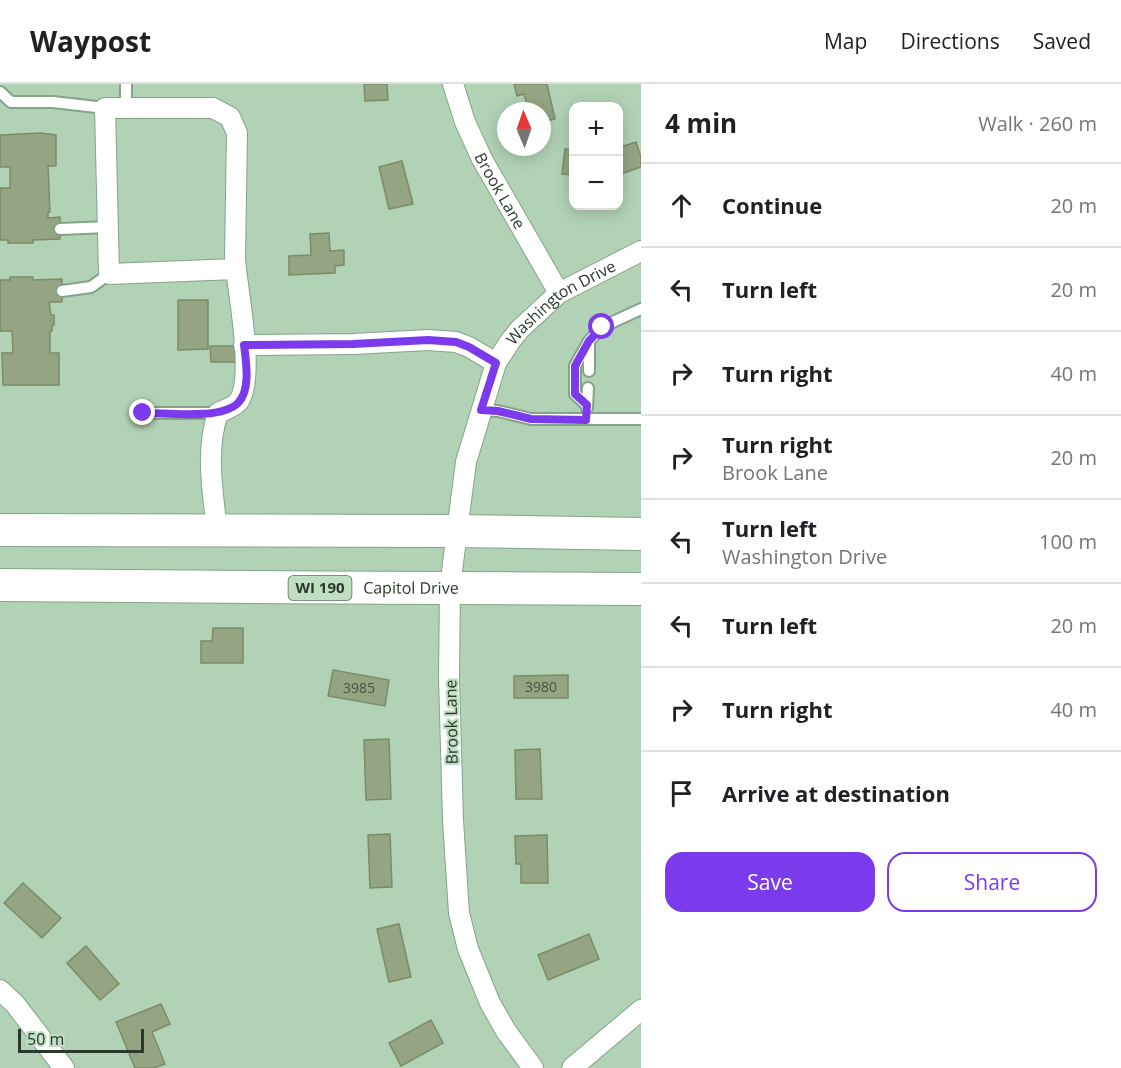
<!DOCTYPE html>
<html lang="en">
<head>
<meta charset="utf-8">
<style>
	:root { --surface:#fff; --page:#f2f2f2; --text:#202124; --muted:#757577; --line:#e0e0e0; --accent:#7c3aed }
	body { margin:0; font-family:"Open Sans",sans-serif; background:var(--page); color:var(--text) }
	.controls { position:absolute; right:18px; top:18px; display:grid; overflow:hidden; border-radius:12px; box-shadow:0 3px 15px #0003 }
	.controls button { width:54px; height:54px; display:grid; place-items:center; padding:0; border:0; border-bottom:2px solid var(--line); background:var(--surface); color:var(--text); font:30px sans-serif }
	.compass { position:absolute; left:497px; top:18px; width:54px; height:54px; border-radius:50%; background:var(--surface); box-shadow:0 3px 15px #0003; rotate:358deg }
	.scale { position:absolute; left:18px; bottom:15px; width:126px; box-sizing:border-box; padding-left:6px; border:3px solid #2b382d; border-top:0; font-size:16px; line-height:21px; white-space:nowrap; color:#2b382d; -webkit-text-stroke:4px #bfdfc3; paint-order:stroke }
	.stop { position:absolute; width:18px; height:18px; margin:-14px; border:4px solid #7c3aed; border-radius:50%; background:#fff }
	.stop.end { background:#7c3aed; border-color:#fff; box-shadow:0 2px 6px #0008 }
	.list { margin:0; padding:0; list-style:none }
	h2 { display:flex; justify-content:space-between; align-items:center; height:78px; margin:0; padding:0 24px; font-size:26px }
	h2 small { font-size:20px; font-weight:400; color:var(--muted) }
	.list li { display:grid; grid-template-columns:39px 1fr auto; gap:18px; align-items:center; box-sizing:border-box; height:84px; padding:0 24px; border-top:2px solid var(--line) }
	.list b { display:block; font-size:22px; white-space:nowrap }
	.list p { margin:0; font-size:20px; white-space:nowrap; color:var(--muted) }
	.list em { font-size:20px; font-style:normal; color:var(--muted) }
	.actions { display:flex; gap:12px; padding:18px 24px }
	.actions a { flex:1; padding:14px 0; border:2px solid var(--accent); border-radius:18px; text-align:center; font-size:21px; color:var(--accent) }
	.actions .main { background:var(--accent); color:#fff }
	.icon { flex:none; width:33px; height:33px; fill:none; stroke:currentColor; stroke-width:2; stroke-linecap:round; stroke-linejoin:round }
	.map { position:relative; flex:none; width:641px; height:984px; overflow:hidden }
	header { display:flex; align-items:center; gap:36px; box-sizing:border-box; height:84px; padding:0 30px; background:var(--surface); border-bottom:2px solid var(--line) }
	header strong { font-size:28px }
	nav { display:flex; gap:33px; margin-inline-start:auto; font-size:21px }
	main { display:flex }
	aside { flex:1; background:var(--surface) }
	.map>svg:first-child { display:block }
	.building { fill:#95a583; stroke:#7b8b6a; stroke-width:1.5 }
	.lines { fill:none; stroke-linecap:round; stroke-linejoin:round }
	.service-casing { stroke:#84a389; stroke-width:14 }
	.minor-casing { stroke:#84a389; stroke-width:22 }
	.primary-casing { stroke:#84a389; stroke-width:34 }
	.service { stroke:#fff; stroke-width:10 }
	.minor { stroke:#fff; stroke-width:20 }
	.primary { stroke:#fff; stroke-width:32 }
	.route { stroke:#7c3aed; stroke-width:8 }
	.labels { text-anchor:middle; stroke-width:4.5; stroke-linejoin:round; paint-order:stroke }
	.number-label { font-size:14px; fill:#465342 }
	.shield { fill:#bfdfc3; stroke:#576a5a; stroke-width:1.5 }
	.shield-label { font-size:15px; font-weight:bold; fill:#2b382d }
	.street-label { font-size:16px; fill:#2b382d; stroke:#bfdfc3 }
</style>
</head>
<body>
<header>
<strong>Waypost</strong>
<nav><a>Map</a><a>Directions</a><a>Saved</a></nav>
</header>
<main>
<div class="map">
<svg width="641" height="984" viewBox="0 0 641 984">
	<rect width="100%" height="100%" fill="#b2d2b6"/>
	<g class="building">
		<polygon points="364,0 387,0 388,16 365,17"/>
		<polygon points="514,0 547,0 555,35 542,38 542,27 529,27 524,10 517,12"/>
		<polygon points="41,49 56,51 56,82 48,82 50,128 48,128 48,134 60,133 60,155 33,156 33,159 8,159 8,156 0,156 0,104 10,104 10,83 0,83 0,51"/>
		<polygon points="636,58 641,73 641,83 618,91 618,64"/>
		<polygon points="565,65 574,66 574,91 562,90"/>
		<polygon points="402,77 413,120 389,125 379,83"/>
		<polygon points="329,149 330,167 344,166 344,181 335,182 335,189 289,191 289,172 311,171 310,150"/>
		<polygon points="10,193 33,193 32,196 62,195 62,218 49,218 51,231 54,231 54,241 52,241 52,247 50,247 50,269 59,269 59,301 3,301 2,269 13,269 12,247 0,247 0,196 10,196"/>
		<polygon points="178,216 208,216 208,265 178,266"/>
		<polygon points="210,262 242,262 242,278 211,278"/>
		<polygon points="213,544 243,544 243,579 201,579 201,557 212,557"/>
		<polygon points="333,586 389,596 385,622 328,612"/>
		<polygon points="568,591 568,614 514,614 514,592"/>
		<polygon points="389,655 391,715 366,716 364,656"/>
		<polygon points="540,665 542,715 516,715 515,666"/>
		<polygon points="390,750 392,803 370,804 368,751"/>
		<polygon points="547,751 548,799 521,799 521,780 516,780 515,752"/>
		<polygon points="23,799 61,834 42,854 4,819"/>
		<polygon points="399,840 411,893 389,898 377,845"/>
		<polygon points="589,850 599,875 548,896 538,871"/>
		<polygon points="86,862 119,900 100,916 67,879"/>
		<polygon points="161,920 170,940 152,948 165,980 154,984 135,984 116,938"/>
		<polygon points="431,936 443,959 401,982 389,959"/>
	</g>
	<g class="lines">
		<g class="service-casing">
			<g id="service">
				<polyline points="126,0 126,24"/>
				<polyline points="0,8 11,18 53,18 105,24"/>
				<polyline points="60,145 108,143"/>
				<polyline points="62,207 91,203 109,190"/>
				<polyline points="589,287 589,258"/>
				<polyline points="587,321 575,310 575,282 589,257 602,243 641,225"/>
				<polyline points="587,324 588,304"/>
				<polyline points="481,326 498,327 531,335 641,335"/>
				<polyline points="143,329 218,329"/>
			</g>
		</g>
		<g class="minor-casing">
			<g id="minor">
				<path id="s1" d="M453 0 465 38 482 75 559 209"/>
				<polyline points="244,261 353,260 428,256 456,258 469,263 496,279"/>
				<path d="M217 447C213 409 205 366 218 329 224 326 234 323 238 318 255 297 239 213 236 185L235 173 237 49 230 33 213 24H105L109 190 236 185"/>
				<polyline points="0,906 15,920 64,984"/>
				<path id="s2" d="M533 984 506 947 490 919 468 865 459 829 453 736 449 594 450 503 457 447 466 378 496 279 511 256 520 245 559 209 641 167"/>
				<polyline points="572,984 641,926"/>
			</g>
		</g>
		<g class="primary-casing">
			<g id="primary">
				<polyline points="0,446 457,447 641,450"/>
				<path id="s3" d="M0 501C214 504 427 503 641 505"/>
			</g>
		</g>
		<use href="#service" class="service"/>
		<use href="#minor" class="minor"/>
		<use href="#primary" class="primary"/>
	</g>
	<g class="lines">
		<path class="route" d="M143 329C167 329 221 336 238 319 251 306 246 277 244 261L353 260 428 256 456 258 469 263 496 279 481 326 498 327 531 335 586 336 587 321 575 310V282L589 257 602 243"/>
	</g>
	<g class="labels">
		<g class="number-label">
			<text x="541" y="608">3980</text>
			<text x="359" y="609">3985</text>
		</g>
		<rect class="shield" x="288.5" y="492" width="63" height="24" rx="4.5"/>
		<g class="shield-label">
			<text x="320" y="509">WI 190</text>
		</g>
		<g class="street-label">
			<text dy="6" stroke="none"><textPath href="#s1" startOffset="117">Brook Lane</textPath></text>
			<text dy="6" stroke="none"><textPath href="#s2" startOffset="820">Washington Drive</textPath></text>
			<text dy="6" stroke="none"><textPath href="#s3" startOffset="411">Capitol Drive</textPath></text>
			<text transform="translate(451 638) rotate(-91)" y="6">Brook Lane</text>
		</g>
	</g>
</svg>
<div class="controls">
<button>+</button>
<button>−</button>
</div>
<svg class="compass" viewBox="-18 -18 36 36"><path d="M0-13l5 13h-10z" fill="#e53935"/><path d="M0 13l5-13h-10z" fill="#757577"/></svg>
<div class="scale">50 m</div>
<div class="stop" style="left:602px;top:243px"></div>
<div class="stop end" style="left:143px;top:329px"></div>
</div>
<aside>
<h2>4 min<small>Walk · 260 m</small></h2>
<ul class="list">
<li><svg class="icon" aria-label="ahead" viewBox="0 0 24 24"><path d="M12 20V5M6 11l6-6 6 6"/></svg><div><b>Continue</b></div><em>20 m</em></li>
<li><svg class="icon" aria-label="left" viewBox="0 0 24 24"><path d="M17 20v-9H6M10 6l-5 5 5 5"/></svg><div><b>Turn left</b></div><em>20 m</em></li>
<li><svg class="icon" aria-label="right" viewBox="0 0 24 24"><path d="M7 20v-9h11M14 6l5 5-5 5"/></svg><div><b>Turn right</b></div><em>40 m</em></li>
<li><svg class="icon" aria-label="right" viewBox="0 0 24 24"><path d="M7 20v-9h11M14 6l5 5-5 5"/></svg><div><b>Turn right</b><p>Brook Lane</p></div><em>20 m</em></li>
<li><svg class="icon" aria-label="left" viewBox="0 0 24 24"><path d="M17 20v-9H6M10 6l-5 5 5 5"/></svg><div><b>Turn left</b><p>Washington Drive</p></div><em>100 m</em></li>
<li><svg class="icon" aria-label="left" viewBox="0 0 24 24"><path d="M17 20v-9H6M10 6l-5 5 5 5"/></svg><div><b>Turn left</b></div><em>20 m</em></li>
<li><svg class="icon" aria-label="right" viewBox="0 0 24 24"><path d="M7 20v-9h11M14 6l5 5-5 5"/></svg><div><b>Turn right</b></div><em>40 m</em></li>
<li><svg class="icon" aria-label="arrive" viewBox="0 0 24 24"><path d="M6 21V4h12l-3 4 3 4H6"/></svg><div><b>Arrive at destination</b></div></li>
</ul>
<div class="actions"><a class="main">Save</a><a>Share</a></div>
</aside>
</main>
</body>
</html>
